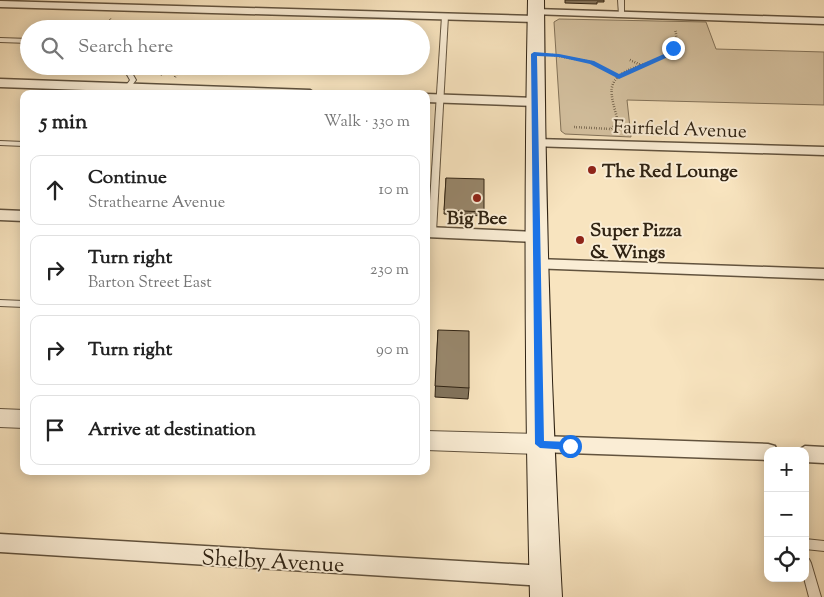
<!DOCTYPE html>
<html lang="en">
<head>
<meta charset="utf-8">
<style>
	:root { --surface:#fff; --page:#f6f6f6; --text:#222; --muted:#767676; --line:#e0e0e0 }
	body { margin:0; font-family:"Sorts Mill Goudy",serif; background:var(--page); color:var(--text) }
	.controls { position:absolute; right:15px; bottom:15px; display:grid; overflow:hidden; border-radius:10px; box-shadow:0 2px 12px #0003 }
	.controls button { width:45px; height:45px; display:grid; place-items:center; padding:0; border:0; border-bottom:1px solid var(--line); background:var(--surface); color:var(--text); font:25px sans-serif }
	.stop { position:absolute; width:15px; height:15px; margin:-11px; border:4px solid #1a73e8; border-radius:50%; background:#fff }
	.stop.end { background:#1a73e8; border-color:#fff; box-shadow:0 1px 5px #0008 }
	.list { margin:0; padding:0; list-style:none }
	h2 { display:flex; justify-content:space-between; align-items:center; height:65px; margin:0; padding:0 20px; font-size:21px }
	h2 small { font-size:16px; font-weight:400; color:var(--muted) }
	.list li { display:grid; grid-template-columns:32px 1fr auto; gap:15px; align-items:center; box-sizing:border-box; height:70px; margin:0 10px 10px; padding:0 10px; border:1px solid var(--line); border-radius:10px }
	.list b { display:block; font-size:19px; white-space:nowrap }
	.list p { margin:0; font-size:16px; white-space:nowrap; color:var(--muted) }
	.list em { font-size:16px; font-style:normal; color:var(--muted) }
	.icon { flex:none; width:28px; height:28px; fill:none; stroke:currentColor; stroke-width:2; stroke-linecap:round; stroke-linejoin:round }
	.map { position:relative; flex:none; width:824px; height:597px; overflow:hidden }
	.search { position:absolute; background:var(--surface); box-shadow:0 2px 12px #0003; left:20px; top:20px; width:410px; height:55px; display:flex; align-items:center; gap:12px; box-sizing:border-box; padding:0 18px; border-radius:28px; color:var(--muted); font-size:19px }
	.panel { position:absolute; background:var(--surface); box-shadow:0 2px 12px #0003; left:20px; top:90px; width:410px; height:385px; border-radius:10px }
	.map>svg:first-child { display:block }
	.green { fill:#d6c3a2; stroke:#83735a }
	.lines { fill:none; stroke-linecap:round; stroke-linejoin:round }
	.service-casing { stroke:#62533e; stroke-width:2 }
	.minor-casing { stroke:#62533e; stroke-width:3 }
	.tertiary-casing { stroke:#62533e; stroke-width:2 }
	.secondary-casing { stroke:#302313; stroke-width:2 }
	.path { stroke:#302313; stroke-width:2.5; stroke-dasharray:0.5 2; stroke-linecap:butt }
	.service { fill:#faedd5; fill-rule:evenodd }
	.minor { fill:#faedd5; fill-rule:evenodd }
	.tertiary { fill:#faedd5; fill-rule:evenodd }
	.secondary { fill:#faedd5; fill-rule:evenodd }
	.wall { fill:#83745d; stroke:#302313 }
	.building { fill:#98876c; stroke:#302313 }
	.route { fill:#1a73e8 }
	.poi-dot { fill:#8f2418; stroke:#faedd5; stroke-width:2 }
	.labels { text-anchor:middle; stroke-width:4; stroke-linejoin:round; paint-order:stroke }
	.street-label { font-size:19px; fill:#302313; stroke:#faedd5 }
	.poi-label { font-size:19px; font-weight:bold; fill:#302313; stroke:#faedd5; text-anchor:start }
	.near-street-label { font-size:22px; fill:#302313; stroke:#faedd5 }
</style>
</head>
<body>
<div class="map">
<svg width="824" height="597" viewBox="0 0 824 597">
	<rect width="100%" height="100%" fill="#f8e4bf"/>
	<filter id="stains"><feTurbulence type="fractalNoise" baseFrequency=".004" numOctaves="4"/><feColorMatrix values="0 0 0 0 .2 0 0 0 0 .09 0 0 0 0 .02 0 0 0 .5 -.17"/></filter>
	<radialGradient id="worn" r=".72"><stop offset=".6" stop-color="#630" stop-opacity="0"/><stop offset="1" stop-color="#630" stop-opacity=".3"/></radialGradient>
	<polygon class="green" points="559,19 706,22 716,49 824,52 824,105 627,100 631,137 565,134 561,131 554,22"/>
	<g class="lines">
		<g class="service-casing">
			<g id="service">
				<polygon points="618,0 624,0 624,16 619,15"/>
				<polygon points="445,14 448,16 436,232 432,235 428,232 442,16"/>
				<polygon points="0,38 29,39 29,43 0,42"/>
				<polygon points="122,66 128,66 136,80 130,88 126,88 125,87 130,80"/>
				<polygon points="0,141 24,142 24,146 0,145"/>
				<polygon points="0,300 24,301 24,307 0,306"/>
				<polygon points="805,539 824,541 824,551 805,549"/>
				<polygon points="805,558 809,559 811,563 821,597 809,597 804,578 805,578"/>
			</g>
		</g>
		<g class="minor-casing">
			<g id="minor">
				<polygon points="0,1 535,16 540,19 535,22 0,7"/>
				<polygon points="535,9 824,18 824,24 531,14 530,12 531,10"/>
				<polygon points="0,79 310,90 316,94 200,94 0,87"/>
				<polygon points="426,94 535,98 541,102 535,106 426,102"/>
				<polygon points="535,139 824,147 824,155 530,146 528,143 530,140"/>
				<polygon points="0,210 24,211 24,221 0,220"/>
				<polygon points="426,227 536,232 541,234 544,237 541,240 536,242 426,237"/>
				<polygon points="536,259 824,269 824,279 530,268 528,264 530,260"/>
				<polygon points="540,436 768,444 775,446 777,451 768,451 768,460 540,452 533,450 530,444 533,438"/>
				<polygon points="805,446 824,447 824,463 805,462 805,451 797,451"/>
				<polygon points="0,534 545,566 553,569 556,576 553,583 545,586 0,552"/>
			</g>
		</g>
		<g class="tertiary-casing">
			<g id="tertiary">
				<polygon points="0,409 24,410 24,428 0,427"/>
				<polygon points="426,431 540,434 548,437 552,444 548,451 540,454 426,450"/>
			</g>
		</g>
		<g class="secondary-casing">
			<path id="secondary" d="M528 0H544C545 199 551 398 562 597H530C525 398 524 199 528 0Z"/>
		</g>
		<g class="path">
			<polyline points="110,19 116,29"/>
			<polyline points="552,55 592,62 619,77"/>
			<polyline points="630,60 641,65"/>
			<polyline points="157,66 163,77"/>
			<polyline points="175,77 180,66"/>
			<path d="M574 127 611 129 618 122C616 112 610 97 612 87 619 57 686 70 675 29"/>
		</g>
		<use href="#service" class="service"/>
		<use href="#minor" class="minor"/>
		<use href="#tertiary" class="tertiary"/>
		<use href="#secondary" class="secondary"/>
	</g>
	<g class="wall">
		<polygon points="565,0 604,0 604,2 597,2 597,4 565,3"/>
		<polygon points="446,178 484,212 484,216 444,214"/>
		<polygon points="438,330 469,388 468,399 435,397"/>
	</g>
	<g class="building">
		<polygon points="446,178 484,179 484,212 444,210"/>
		<polygon points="438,330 469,331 469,388 435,386"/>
	</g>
	<polygon class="route" points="673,46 676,48 668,57 619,79 590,64 559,57 537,56 544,441 570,442 575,446 570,450 540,448 535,444 531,54 534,52 559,54 594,61 619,74 664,54"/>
	<g class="poi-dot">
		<circle cx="592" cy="170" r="5"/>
		<circle cx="477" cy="198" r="5"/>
		<circle cx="580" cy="240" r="5"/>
	</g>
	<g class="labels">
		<g class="street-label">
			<text transform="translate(680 128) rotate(2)" y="7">Fairfield Avenue</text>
		</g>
		<g class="poi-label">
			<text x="602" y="177">The Red Lounge</text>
			<text x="477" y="224" text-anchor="middle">Big Bee</text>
			<text x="590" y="236">Super Pizza<tspan x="590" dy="22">&amp; Wings</tspan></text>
		</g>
		<g class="near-street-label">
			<text transform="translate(273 560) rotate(3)" y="8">Shelby Avenue</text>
		</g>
	</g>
	<rect width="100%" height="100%" filter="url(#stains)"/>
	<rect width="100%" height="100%" fill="url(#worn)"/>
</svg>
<div class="controls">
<button>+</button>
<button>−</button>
<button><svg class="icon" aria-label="locate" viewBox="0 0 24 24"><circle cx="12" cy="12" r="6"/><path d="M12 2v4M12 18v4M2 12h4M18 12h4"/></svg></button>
</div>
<div class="stop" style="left:570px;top:446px"></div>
<div class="stop end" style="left:673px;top:48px"></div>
<div class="search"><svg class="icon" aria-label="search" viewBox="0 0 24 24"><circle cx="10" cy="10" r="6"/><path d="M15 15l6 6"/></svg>Search here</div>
<section class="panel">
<h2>5 min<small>Walk · 330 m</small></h2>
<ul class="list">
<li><svg class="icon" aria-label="ahead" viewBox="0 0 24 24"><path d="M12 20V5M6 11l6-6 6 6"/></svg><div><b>Continue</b><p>Strathearne Avenue</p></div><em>10 m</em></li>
<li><svg class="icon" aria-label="right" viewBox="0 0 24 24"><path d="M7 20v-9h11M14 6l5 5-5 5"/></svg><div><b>Turn right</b><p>Barton Street East</p></div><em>230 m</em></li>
<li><svg class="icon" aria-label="right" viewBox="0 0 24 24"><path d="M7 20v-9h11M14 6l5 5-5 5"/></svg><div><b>Turn right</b></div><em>90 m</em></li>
<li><svg class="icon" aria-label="arrive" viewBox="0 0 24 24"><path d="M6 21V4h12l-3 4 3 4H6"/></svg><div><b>Arrive at destination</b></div></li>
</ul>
</section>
</div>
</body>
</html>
